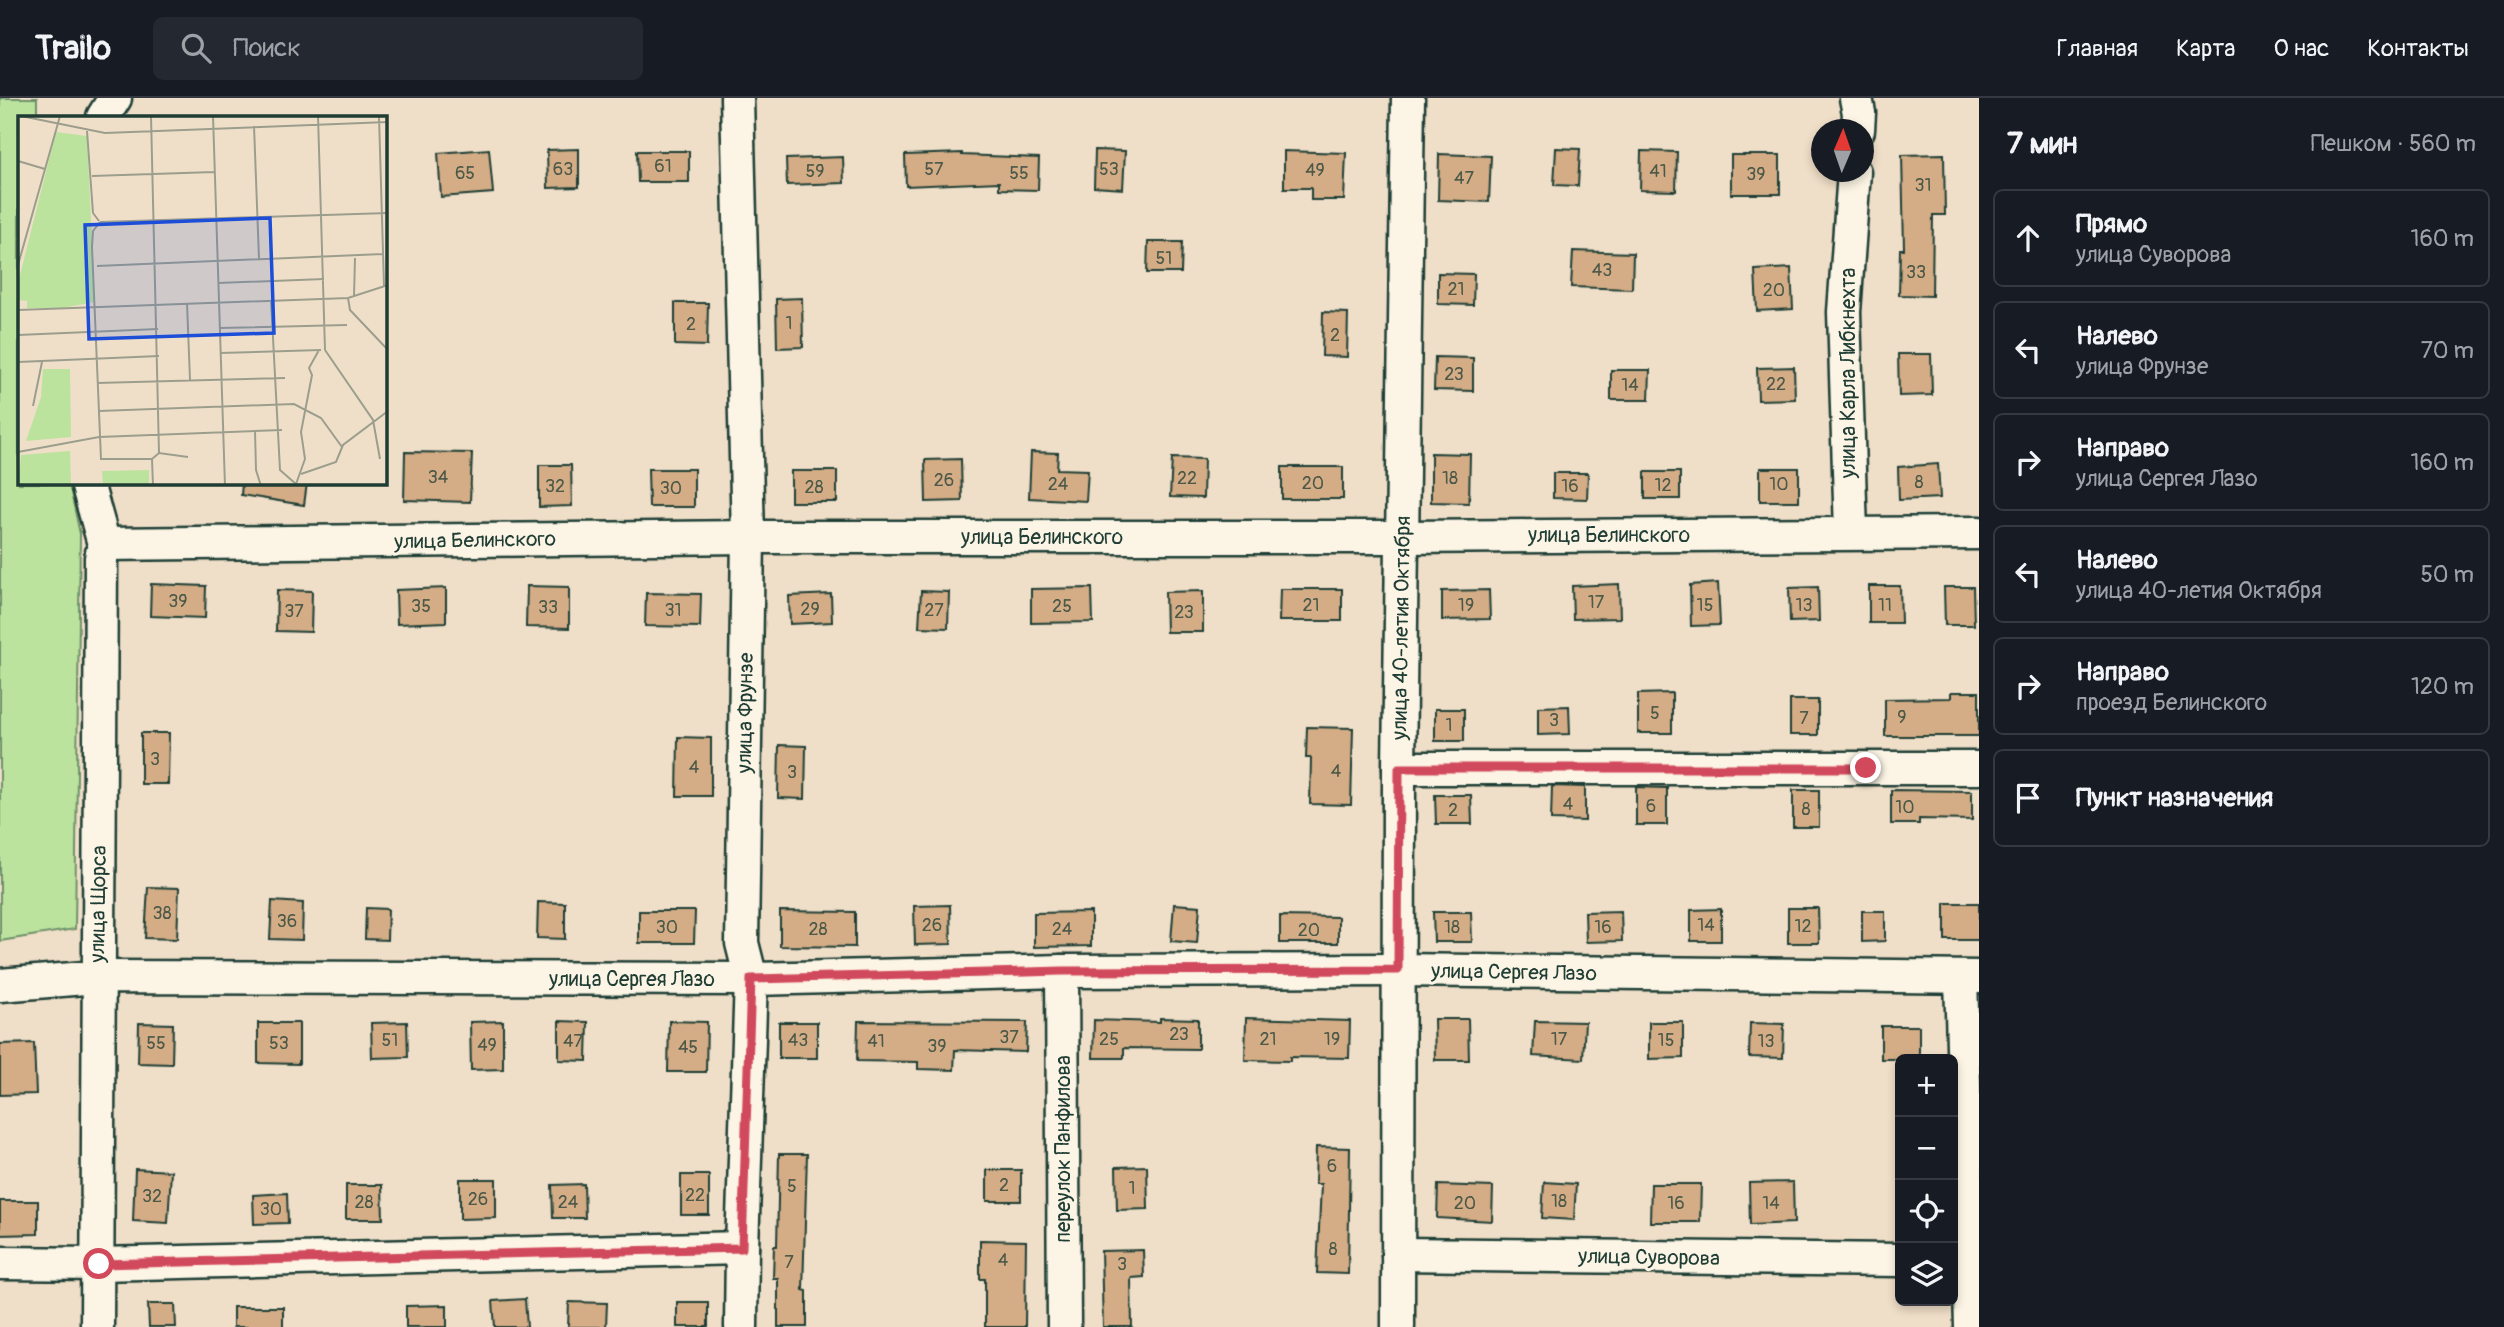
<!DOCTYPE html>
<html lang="ru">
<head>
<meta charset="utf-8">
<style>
	:root { --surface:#171b24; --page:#242831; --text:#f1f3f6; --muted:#9ea1a6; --line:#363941 }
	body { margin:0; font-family:Pangolin,sans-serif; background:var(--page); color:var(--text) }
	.controls { position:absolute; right:21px; bottom:21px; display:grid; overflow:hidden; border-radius:10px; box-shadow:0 4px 10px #0003 }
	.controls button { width:63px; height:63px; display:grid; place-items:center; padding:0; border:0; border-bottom:2px solid var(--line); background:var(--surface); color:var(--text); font:35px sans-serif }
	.compass { position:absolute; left:1811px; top:21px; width:63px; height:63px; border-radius:50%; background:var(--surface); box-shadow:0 4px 10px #0003; rotate:2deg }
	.stop { position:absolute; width:21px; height:21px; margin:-16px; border:5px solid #d1495b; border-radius:50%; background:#fff }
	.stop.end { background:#d1495b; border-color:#fff; box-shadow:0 2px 7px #0008 }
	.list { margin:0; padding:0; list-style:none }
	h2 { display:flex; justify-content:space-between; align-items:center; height:91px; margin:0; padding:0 28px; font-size:30px }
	h2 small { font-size:23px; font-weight:400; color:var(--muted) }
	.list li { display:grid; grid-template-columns:46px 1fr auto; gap:21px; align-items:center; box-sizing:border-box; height:98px; margin:0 14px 14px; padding:0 14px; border:2px solid var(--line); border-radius:10px }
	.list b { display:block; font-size:26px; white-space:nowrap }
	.list p { margin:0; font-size:23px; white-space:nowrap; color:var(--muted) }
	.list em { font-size:23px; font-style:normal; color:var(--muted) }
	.icon { flex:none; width:38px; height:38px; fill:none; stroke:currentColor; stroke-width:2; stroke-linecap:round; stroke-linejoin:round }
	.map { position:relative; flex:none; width:1979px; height:1229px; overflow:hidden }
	header { display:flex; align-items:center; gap:42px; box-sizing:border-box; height:98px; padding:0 35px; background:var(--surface); border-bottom:2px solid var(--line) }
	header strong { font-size:33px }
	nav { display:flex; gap:38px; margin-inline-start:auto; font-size:24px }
	.search { width:490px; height:63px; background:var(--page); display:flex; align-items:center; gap:18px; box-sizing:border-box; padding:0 24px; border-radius:10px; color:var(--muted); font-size:26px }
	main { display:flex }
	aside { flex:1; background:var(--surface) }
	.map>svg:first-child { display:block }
	.green { fill:#bce39e; stroke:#6e9069; stroke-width:2 }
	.building { fill:#d4ad86; stroke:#1f3d34; stroke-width:2 }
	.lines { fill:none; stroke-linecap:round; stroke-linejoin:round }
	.minor-casing { stroke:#1f3d34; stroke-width:37 }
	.minor { stroke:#fcf5e5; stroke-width:32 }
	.route { stroke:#d1495b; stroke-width:9 }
	.labels { text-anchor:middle; stroke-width:6; stroke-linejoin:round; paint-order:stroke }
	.number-label { font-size:18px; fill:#4c5948 }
	.street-label { font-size:21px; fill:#1f3d34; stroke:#fcf5e5 }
	.inset-road { fill:none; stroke:#9c9e8d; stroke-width:2 }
	.view { fill:#1d4ed8; fill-opacity:0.15; stroke:#1d4ed8; stroke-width:3.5 }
	.inset-edge { fill:none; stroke:#1f3d34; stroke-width:3.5 }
</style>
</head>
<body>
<header>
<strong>Trailo</strong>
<div class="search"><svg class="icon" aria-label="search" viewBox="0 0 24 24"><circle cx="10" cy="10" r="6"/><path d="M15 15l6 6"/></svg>Поиск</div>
<nav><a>Главная</a><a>Карта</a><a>О нас</a><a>Контакты</a></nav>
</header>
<main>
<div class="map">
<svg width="1979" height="1229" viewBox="0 0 1979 1229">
	<rect width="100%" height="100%" fill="#f0dfc8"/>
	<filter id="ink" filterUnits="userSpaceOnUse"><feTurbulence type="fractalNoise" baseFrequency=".0143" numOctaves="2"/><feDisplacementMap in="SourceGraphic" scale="14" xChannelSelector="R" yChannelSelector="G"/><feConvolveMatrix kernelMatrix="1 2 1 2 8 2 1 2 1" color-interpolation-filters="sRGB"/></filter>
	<g filter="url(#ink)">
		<polygon class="green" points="0,0 37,0 37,19 19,19 19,385 69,385 80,436 75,831 0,843"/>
		<g class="building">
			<polygon points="1556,50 1580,51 1578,88 1554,87"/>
			<polygon points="489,51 493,95 441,99 438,55"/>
			<polygon points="579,51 579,89 548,90 547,52"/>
			<polygon points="1095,52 1125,53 1123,91 1094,89"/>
			<polygon points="637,53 689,53 689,84 638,84"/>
			<polygon points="1284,53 1346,55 1344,102 1311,102 1311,90 1284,90"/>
			<polygon points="1641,53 1677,54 1676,93 1640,92"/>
			<polygon points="962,55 962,57 1039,60 1038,92 999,91 999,84 906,88 905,57"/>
			<polygon points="1439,56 1491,58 1489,104 1438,102"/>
			<polygon points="1944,56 1945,117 1933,117 1932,198 1899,197 1900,151 1904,151 1902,57"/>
			<rect x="1731" y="57" width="49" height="39"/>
			<polygon points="843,59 844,85 787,87 786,61"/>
			<polygon points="1148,144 1182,144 1181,175 1147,175"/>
			<polygon points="1573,153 1633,155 1632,191 1571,189"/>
			<polygon points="1791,170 1793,211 1757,213 1755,172"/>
			<polygon points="1438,175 1474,176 1473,207 1438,206"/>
			<polygon points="802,200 803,249 777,250 776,201"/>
			<polygon points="675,205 708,205 707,248 675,247"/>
			<polygon points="1323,214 1348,215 1347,259 1322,258"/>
			<polygon points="1898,256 1931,256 1932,297 1899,298"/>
			<polygon points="1435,259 1473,260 1473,293 1434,292"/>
			<polygon points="1794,269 1795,301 1758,302 1757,270"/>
			<polygon points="1611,272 1650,272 1649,302 1611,302"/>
			<polygon points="405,354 472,355 470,404 404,402"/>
			<polygon points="1031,354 1058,355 1057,371 1088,372 1086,403 1029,400"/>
			<polygon points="1431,355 1470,356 1469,405 1431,404"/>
			<polygon points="1172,360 1204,361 1203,400 1170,399"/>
			<polygon points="961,361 962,403 926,404 925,362"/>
			<polygon points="1938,366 1940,400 1899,402 1898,369"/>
			<polygon points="539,367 571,367 572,408 539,409"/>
			<rect x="1282" y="369" width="61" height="32"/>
			<rect x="1760" y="370" width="39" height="33"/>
			<polygon points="648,371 694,371 694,409 649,409"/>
			<rect x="791" y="373" width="46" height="31"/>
			<rect x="1645" y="374" width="35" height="27"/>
			<polygon points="1553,375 1588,375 1587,401 1553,400"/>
			<polygon points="242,385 307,385 304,407 241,397"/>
			<polygon points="1718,485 1720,527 1691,528 1690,487"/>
			<polygon points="151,486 206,488 205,520 150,518"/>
			<polygon points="1619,486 1620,520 1573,521 1572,488"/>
			<polygon points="527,488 569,489 569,530 526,529"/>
			<polygon points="1869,488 1900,488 1901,525 1869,525"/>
			<polygon points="1818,489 1819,523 1790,524 1789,490"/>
			<polygon points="1944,489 1973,489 1974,527 1945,527"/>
			<polygon points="446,490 446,524 397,526 396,492"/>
			<polygon points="1092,490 1093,524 1031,525 1031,491"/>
			<polygon points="1280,491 1342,491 1342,523 1279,523"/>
			<polygon points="277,492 312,493 311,534 276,533"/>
			<polygon points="1489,492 1490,521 1442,522 1442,493"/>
			<polygon points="921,493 949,494 948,530 919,529"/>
			<polygon points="1203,493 1203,534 1166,534 1165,494"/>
			<polygon points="646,495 701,496 700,529 645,528"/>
			<polygon points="831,496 832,524 790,526 789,498"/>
			<polygon points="1951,594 1979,594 1979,638 1885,638 1885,601 1951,600"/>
			<polygon points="1672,595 1672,635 1638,635 1638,596"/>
			<rect x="1790" y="602" width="28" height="35"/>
			<polygon points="1569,608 1570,636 1538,637 1538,609"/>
			<rect x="1435" y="611" width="29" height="32"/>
			<polygon points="1307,629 1353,630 1351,707 1310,706 1311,660 1306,660"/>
			<polygon points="141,635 169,635 168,686 141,686"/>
			<polygon points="678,639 711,640 711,698 677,698"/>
			<polygon points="779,647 806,648 805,701 778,700"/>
			<polygon points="1552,688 1585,689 1585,723 1551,722"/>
			<polygon points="1636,689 1667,690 1667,727 1636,727"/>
			<rect x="1793" y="692" width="26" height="37"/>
			<polygon points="1891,692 1972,693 1972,722 1919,721 1919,726 1891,726"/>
			<polygon points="1435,697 1471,697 1472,726 1436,726"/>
			<polygon points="148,789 179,790 177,841 145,840"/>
			<polygon points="272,803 303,805 302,842 270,841"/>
			<polygon points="538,804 565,805 565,841 537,840"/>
			<rect x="1945" y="805" width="34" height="37"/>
			<polygon points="1174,806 1200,808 1197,845 1171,843"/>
			<polygon points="950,807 951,846 915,847 914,808"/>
			<polygon points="366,810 388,811 387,842 365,841"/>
			<polygon points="1788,810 1818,810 1819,845 1788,845"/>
			<polygon points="1721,811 1721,843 1691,843 1691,812"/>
			<polygon points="639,813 695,813 694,845 639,845"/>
			<polygon points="780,813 855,814 855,849 780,848"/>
			<polygon points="1621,813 1622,843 1586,844 1585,814"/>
			<polygon points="1862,813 1885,813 1885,843 1862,844"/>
			<polygon points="1091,814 1091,848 1034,849 1034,815"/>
			<polygon points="1433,814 1471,814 1472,844 1434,844"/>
			<polygon points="1280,818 1338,819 1338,845 1280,845"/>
			<polygon points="1160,920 1198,921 1198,951 1124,950 1124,960 1093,960 1094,922 1160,924"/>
			<polygon points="1246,920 1350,923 1349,960 1290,959 1290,963 1245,962"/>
			<polygon points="1434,921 1468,921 1469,962 1435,962"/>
			<polygon points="503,923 503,971 471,972 470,924"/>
			<polygon points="559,923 588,924 587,963 559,962"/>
			<polygon points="669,923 707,924 706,974 668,974"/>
			<polygon points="858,923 1027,924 1026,954 955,952 954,972 918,971 918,964 857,963"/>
			<polygon points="1535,923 1585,924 1583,961 1533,958"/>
			<polygon points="407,924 408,959 372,960 371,925"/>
			<rect x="779" y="924" width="38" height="36"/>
			<polygon points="1649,924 1683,924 1683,960 1649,961"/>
			<polygon points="139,925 173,926 172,966 138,965"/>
			<polygon points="258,925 299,925 299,966 258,965"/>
			<polygon points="1750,925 1784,926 1783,960 1749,959"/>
			<rect x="1881" y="928" width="38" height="33"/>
			<polygon points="34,945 36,996 0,997 0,946"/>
			<polygon points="1316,1049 1350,1050 1348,1176 1317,1175 1321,1086 1315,1086"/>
			<polygon points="779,1056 807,1056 803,1192 807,1193 807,1229 778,1229 778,1180 773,1180 774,1148 777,1148"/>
			<polygon points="1147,1068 1148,1111 1117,1112 1116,1069"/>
			<polygon points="135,1071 171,1073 168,1125 133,1123"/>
			<rect x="987" y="1072" width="34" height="31"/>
			<rect x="681" y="1077" width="28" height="40"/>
			<polygon points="460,1081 496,1081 496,1120 460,1121"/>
			<polygon points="1544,1084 1576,1086 1574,1122 1542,1120"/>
			<polygon points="1793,1084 1794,1125 1750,1127 1749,1085"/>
			<polygon points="584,1086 585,1120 553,1120 552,1087"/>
			<polygon points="1651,1086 1701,1086 1700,1124 1650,1124"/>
			<polygon points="346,1087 382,1087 383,1121 346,1121"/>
			<polygon points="1438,1087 1493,1089 1492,1123 1437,1120"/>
			<polygon points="287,1095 288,1125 254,1126 253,1097"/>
			<polygon points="0,1103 38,1103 38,1136 0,1137"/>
			<polygon points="980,1142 1026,1143 1025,1229 985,1229 985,1181 980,1181"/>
			<polygon points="1143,1152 1144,1179 1131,1180 1132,1229 1103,1229 1101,1153"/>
			<polygon points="525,1201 527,1229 495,1229 493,1203"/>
			<polygon points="569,1204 607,1205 606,1229 568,1229"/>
			<rect x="677" y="1204" width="31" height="25"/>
			<polygon points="148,1206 175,1206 176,1229 149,1229"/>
			<polygon points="447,1207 447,1229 406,1229 406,1208"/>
			<rect x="233" y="1209" width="50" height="20"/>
		</g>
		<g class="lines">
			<g class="minor-casing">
				<g id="minor">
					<polyline points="737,0 748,439 742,845 751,881 742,1150 741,1229"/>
					<polyline points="1856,0 1859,15 1858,32"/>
					<polyline points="103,19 115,0"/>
					<polyline points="87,385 104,446 101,460 97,1229"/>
					<polyline points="1851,435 1844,214 1854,74"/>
					<polyline points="104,446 748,439 1402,439 1979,435"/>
					<polyline points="1399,670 1979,670"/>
					<polyline points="1062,873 1064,1229"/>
					<polyline points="1961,879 1971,1229"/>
					<polyline points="0,887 97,879 751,881 1062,873 1398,872 1979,879"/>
					<polyline points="1398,1156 1900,1162"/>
					<polyline points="0,1165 99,1166 742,1150"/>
					<polyline points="1398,1229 1399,670 1408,0"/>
				</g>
			</g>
			<use href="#minor" class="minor"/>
		</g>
	</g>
	<g class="lines" filter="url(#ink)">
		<polyline class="route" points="99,1166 742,1150 751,881 1062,873 1398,872 1399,670 1866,670"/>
	</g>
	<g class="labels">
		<g class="number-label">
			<text x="663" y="74">61</text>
			<text x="563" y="77">63</text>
			<text x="934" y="77">57</text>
			<text x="1109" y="77">53</text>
			<text x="1315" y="78">49</text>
			<text x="815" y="79">59</text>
			<text x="1658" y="79">41</text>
			<text x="465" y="81">65</text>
			<text x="1019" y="81">55</text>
			<text x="1756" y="82">39</text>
			<text x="1464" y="86">47</text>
			<text x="1923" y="93">31</text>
			<text x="1164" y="166">51</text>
			<text x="1602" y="178">43</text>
			<text x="1916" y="180">33</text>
			<text x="1456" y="197">21</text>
			<text x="1774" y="198">20</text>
			<text x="789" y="231">1</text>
			<text x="691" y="232">2</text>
			<text x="1335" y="243">2</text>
			<text x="1454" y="282">23</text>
			<text x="1776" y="292">22</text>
			<text x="1630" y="293">14</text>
			<text x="438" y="385">34</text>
			<text x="1187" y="386">22</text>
			<text x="1450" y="386">18</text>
			<text x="944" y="388">26</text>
			<text x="1919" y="390">8</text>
			<text x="1313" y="391">20</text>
			<text x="1058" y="392">24</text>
			<text x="1779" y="392">10</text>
			<text x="1663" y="393">12</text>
			<text x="555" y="394">32</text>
			<text x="1570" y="394">16</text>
			<text x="814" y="395">28</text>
			<text x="671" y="396">30</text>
			<text x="178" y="509">39</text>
			<text x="1596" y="510">17</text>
			<text x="1311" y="513">21</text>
			<text x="1466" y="513">19</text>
			<text x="1705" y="513">15</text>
			<text x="1804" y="513">13</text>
			<text x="1885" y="513">11</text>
			<text x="421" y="514">35</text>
			<text x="1062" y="514">25</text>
			<text x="548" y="515">33</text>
			<text x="810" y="517">29</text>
			<text x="673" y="518">31</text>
			<text x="934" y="518">27</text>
			<text x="294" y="519">37</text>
			<text x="1184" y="520">23</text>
			<text x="1655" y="621">5</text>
			<text x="1902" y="625">9</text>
			<text x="1804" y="626">7</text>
			<text x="1554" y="628">3</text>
			<text x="1449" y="633">1</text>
			<text x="155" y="667">3</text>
			<text x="694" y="675">4</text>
			<text x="1336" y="679">4</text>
			<text x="792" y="680">3</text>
			<text x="1568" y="712">4</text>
			<text x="1651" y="714">6</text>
			<text x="1905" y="715">10</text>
			<text x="1806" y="717">8</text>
			<text x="1453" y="718">2</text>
			<text x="162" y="821">38</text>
			<text x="287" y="829">36</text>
			<text x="932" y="833">26</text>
			<text x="1706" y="833">14</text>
			<text x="1803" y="834">12</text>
			<text x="667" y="835">30</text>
			<text x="1452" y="835">18</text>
			<text x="1603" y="835">16</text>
			<text x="818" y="837">28</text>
			<text x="1062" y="837">24</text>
			<text x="1309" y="838">20</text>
			<text x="1179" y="942">23</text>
			<text x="1009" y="945">37</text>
			<text x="1109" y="947">25</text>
			<text x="1268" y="947">21</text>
			<text x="1332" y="947">19</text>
			<text x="1559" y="947">17</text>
			<text x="390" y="948">51</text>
			<text x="798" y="948">43</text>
			<text x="1666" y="948">15</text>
			<text x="573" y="949">47</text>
			<text x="876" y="949">41</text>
			<text x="1766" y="949">13</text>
			<text x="156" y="951">55</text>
			<text x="279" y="951">53</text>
			<text x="487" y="953">49</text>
			<text x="937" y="954">39</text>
			<text x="688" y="955">45</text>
			<text x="1332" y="1074">6</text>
			<text x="1004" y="1093">2</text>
			<text x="792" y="1094">5</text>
			<text x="1132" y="1096">1</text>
			<text x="695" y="1103">22</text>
			<text x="152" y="1104">32</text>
			<text x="478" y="1107">26</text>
			<text x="1559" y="1109">18</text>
			<text x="364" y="1110">28</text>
			<text x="568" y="1110">24</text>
			<text x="1465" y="1111">20</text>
			<text x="1676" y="1111">16</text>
			<text x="1771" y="1111">14</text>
			<text x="271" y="1117">30</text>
			<text x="1333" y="1157">8</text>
			<text x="1003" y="1168">4</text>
			<text x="789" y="1170">7</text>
			<text x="1122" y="1172">3</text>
		</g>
		<g class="street-label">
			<text transform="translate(1848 275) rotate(-90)" y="7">улица Карла Либкнехта</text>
			<text x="1609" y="444">улица Белинского</text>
			<text x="1042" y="446">улица Белинского</text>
			<text transform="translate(475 442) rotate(-1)" y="7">улица Белинского</text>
			<text transform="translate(1401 530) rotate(-89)" y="7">улица 40-летия Октября</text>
			<text transform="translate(745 615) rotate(-89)" y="7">улица Фрунзе</text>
			<text transform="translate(98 806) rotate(-89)" y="7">улица Щорса</text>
			<text transform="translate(1514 874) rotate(1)" y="7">улица Сергея Лазо</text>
			<text x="632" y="888">улица Сергея Лазо</text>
			<text transform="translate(1063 1051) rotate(-90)" y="7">переулок Панфилова</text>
			<text transform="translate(1649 1159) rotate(1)" y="7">улица Суворова</text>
		</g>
	</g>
	<g transform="translate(18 18)">
		<rect width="369" height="369" fill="#f0dfc8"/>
		<path d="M38 16 69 20 77 186 44 192H9V185L0 184V167ZM25 253H52L53 321 8 325 23 281ZM52 335 53 369H0L3 339ZM131 354V369H85L84 355Z" fill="#bce39e"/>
		<path class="inset-road" d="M3 0 87 17 370 6M133 0 141 337M195 0 207 370M300 0 307 234M361 0 366 170M236 10 241 143M69 15 75 97 81 105M0 45 27 53M74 60 196 56M82 106 75 115 74 131 83 343H134L141 337 170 341M82 106 370 97M0 149 42 0M79 150 365 138M200 167 306 163M336 180 337 142M330 182 332 194 370 234M253 184 262 354 278 368M169 187 172 264M0 194 330 182 370 169M201 212 329 209M0 219 140 213M307 234 355 304 362 343M202 237 303 234M0 246 141 240M79 267 267 262M15 290 24 246M81 295 276 288 303 302 324 331M237 315 238 354 243 370M0 336 81 321 264 314M134 343 135 370M283 358 318 346 325 329 370 295M278 368 287 343 283 316 294 259 291 252 301 234"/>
		<path class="view" d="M252 102 256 217 71 223 67 109Z"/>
		<rect width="369" height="369" class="inset-edge"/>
	</g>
</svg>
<div class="controls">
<button>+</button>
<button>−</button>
<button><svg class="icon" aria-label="locate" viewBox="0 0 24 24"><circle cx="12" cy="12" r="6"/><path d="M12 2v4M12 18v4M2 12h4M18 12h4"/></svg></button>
<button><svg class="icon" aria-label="layers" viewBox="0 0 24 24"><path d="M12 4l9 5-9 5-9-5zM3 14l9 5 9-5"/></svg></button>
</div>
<svg class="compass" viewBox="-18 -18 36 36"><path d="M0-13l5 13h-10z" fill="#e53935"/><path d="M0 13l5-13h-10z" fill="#9ea1a6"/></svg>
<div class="stop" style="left:99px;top:1166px"></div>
<div class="stop end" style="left:1866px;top:670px"></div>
</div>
<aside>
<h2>7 мин<small>Пешком · 560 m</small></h2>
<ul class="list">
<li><svg class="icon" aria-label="ahead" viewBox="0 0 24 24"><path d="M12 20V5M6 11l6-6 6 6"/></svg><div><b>Прямо</b><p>улица Суворова</p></div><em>160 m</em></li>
<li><svg class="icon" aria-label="left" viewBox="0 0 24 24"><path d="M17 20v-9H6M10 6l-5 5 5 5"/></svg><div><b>Налево</b><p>улица Фрунзе</p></div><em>70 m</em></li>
<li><svg class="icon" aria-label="right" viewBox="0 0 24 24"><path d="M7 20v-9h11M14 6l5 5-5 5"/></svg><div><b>Направо</b><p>улица Сергея Лазо</p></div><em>160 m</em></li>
<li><svg class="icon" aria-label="left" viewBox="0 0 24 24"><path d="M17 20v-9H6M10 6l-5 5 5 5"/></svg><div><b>Налево</b><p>улица 40-летия Октября</p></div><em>50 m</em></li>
<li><svg class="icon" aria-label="right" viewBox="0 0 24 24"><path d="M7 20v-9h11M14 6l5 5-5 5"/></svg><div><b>Направо</b><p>проезд Белинского</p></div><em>120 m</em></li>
<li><svg class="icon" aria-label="arrive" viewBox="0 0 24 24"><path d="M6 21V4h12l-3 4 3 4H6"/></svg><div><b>Пункт назначения</b></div></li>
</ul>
</aside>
</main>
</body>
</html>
